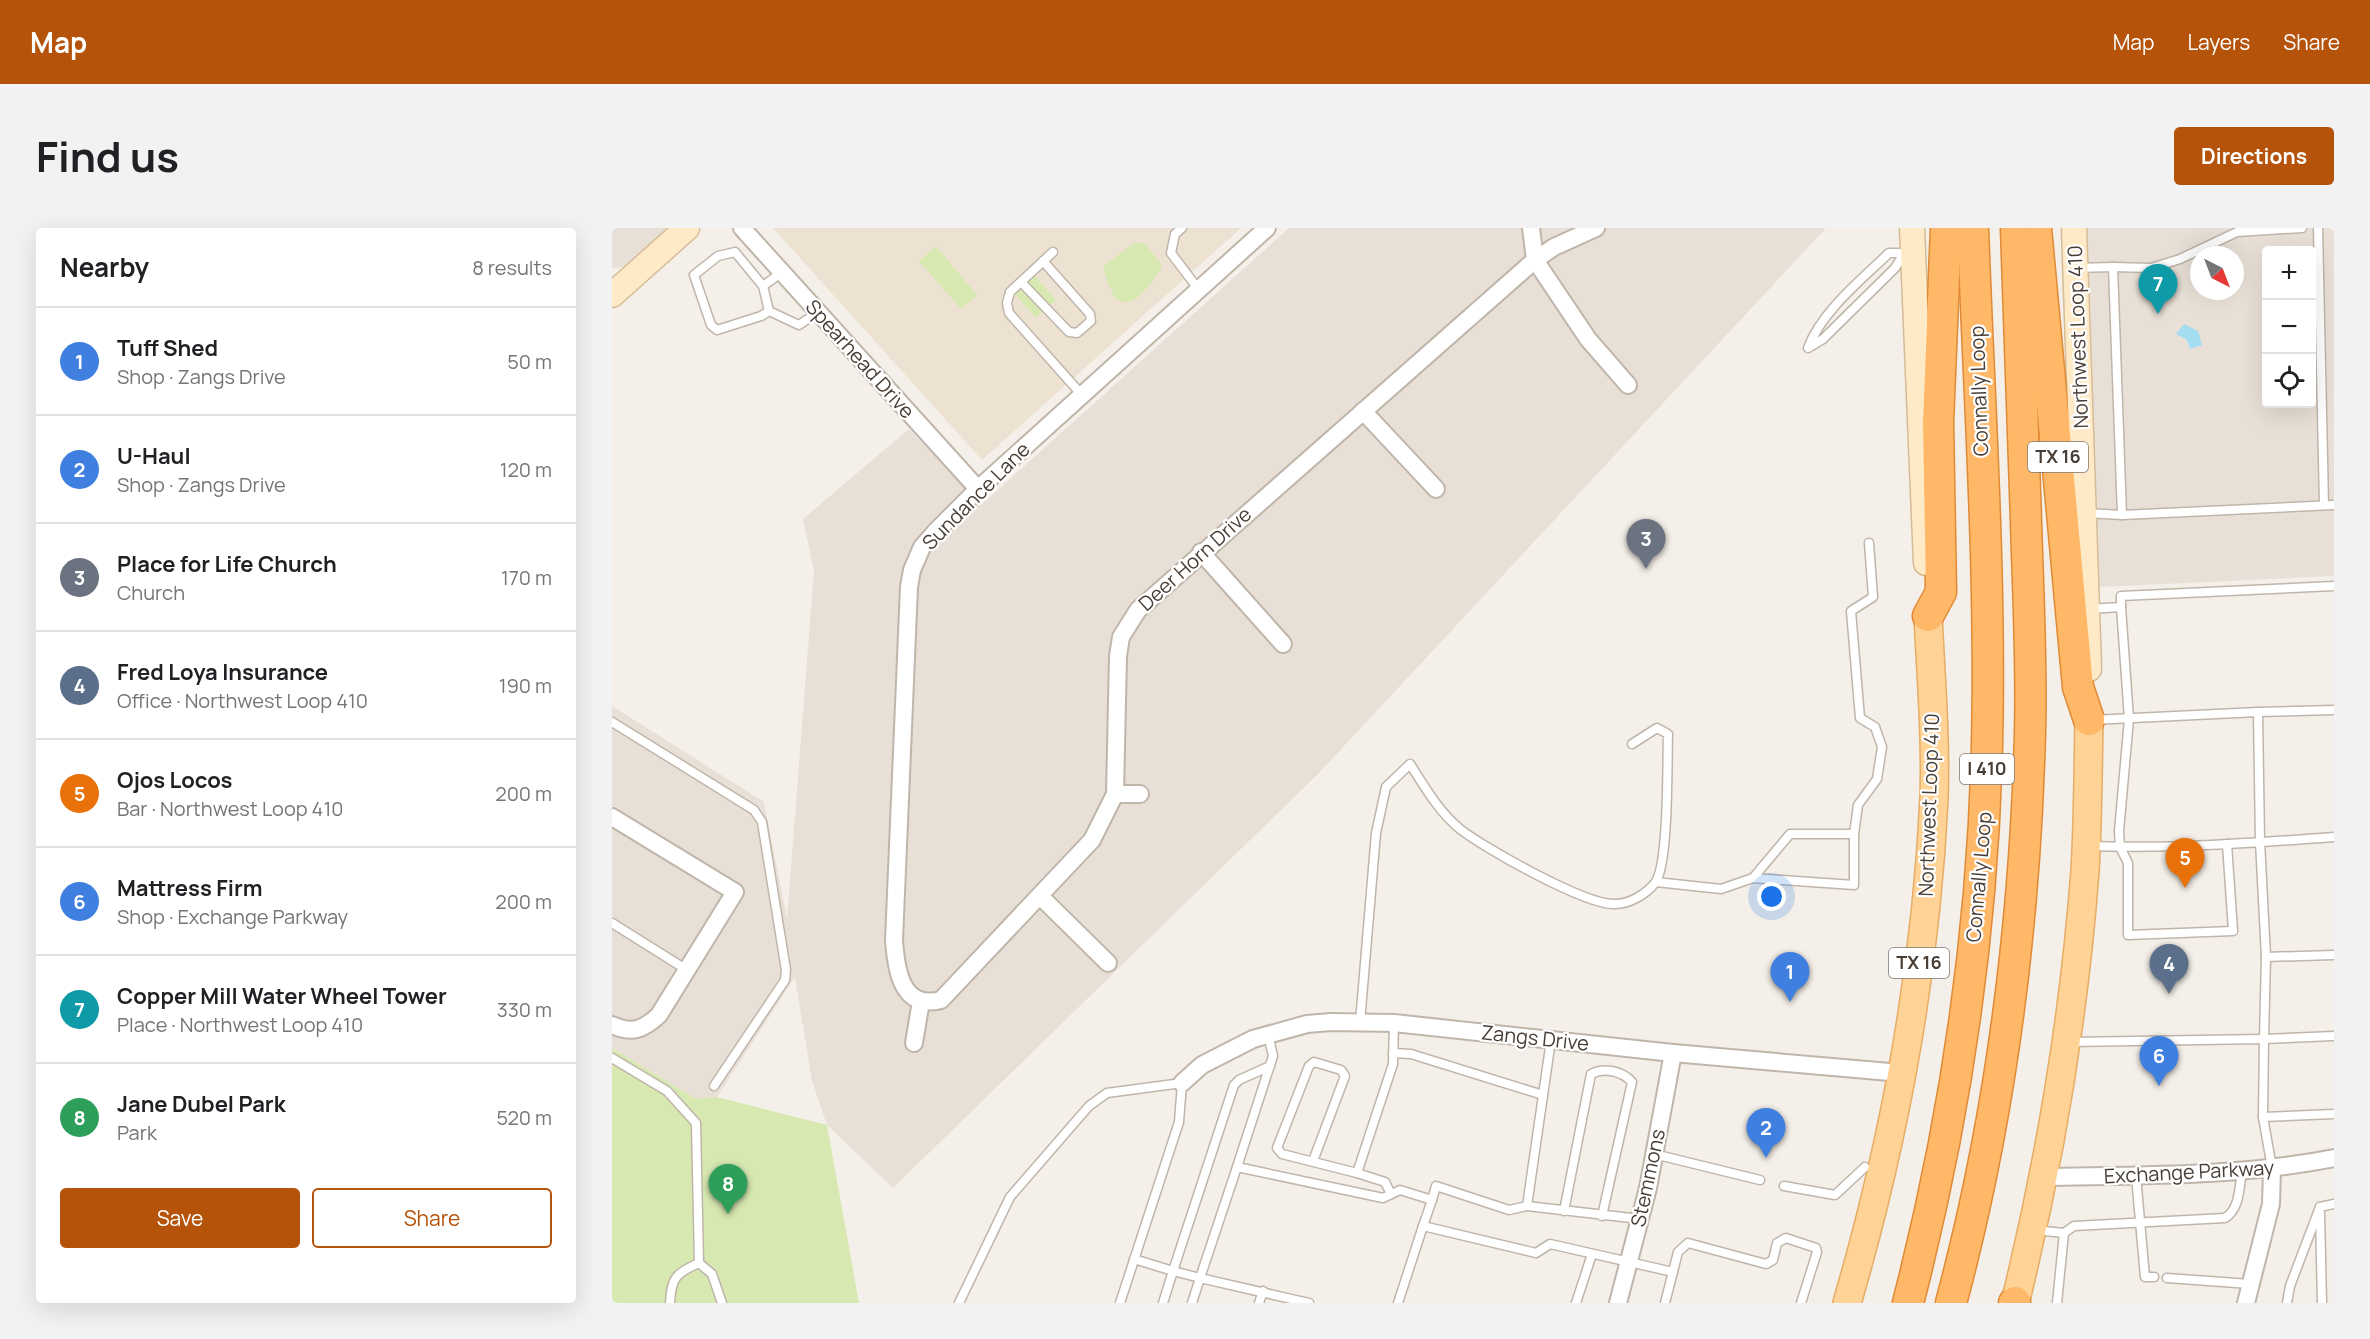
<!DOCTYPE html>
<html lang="en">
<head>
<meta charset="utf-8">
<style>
	:root { --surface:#fff; --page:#f2f2f2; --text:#202124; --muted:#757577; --line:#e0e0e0; --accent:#b45309 }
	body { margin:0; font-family:Manrope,sans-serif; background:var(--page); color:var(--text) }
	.controls { position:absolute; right:18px; top:18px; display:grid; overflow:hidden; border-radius:6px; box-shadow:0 6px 24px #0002 }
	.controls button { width:54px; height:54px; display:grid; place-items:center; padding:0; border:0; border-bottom:2px solid var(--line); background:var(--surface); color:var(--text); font:30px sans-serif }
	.compass { position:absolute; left:1578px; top:18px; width:54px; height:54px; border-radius:50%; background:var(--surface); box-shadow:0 6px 24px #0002; rotate:138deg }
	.you { position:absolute; left:1160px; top:669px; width:21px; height:21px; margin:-15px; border:4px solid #fff; border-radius:50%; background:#1a73e8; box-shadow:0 0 0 9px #1a73e833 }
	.badge { display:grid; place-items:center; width:39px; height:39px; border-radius:50%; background:var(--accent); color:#fff; font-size:20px; font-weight:700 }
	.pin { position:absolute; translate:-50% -50px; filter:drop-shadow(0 2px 3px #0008) }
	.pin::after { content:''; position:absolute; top:32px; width:21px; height:18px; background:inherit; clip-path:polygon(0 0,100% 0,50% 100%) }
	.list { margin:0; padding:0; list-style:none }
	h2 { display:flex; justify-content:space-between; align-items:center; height:78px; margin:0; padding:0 24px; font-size:26px }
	h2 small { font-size:20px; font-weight:400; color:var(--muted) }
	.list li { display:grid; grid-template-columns:39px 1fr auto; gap:18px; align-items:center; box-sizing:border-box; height:108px; padding:0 24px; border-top:2px solid var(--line) }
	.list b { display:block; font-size:22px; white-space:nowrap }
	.list p { margin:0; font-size:20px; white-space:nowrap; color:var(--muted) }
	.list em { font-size:20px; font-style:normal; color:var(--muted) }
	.actions { display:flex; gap:12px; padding:18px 24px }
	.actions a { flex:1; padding:14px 0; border:2px solid var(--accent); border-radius:6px; text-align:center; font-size:21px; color:var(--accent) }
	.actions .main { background:var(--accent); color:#fff }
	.icon { flex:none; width:33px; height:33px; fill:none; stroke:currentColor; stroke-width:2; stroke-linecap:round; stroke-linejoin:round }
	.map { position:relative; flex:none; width:1722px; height:1075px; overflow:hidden; border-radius:6px }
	header { display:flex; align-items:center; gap:36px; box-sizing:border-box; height:84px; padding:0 30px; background:var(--accent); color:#fff }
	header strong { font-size:28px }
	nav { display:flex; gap:33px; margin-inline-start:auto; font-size:21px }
	.intro { display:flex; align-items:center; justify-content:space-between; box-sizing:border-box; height:144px; padding:0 36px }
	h1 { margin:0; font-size:42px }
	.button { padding:15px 27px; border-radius:6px; background:var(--accent); color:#fff; font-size:21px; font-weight:700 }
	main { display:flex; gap:36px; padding:0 36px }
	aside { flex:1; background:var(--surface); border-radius:6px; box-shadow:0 6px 24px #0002 }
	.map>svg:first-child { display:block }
	.residential { fill:#e8e0d6; fill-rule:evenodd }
	.education { fill:#ede2d2 }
	.green { fill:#d7e9b0 }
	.water { fill:#a4dcf1 }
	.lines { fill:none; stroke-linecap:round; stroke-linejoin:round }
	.lane-casing { stroke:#c0b5aa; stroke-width:11 }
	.street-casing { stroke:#c0b5aa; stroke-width:20 }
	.secondary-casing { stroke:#d5bc97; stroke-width:27 }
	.primary-casing { stroke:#e5ad65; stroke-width:30 }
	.highway-casing { stroke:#e08a36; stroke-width:33 }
	.lane { stroke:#fff; stroke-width:8 }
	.street { stroke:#fff; stroke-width:16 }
	.secondary { stroke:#ffeac7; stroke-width:24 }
	.primary { stroke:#ffd296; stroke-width:27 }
	.highway { stroke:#ffb868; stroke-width:30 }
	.labels { text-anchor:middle; stroke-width:4.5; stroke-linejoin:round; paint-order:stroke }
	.shield { fill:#fff; stroke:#7f7872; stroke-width:1.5 }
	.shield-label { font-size:18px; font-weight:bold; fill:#483e36 }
	.street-label { font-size:20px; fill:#483e36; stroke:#fff }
</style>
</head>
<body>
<header>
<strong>Map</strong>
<nav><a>Map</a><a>Layers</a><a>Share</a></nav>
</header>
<div class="intro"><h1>Find us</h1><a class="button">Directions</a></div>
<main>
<aside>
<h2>Nearby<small>8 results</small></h2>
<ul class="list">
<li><span class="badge" style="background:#3f7fe0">1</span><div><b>Tuff Shed</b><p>Shop · Zangs Drive</p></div><em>50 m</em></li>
<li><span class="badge" style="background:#3f7fe0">2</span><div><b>U-Haul</b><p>Shop · Zangs Drive</p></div><em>120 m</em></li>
<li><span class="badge" style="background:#6b7280">3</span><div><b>Place for Life Church</b><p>Church</p></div><em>170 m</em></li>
<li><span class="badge" style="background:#5c6f8a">4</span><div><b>Fred Loya Insurance</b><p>Office · Northwest Loop 410</p></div><em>190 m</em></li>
<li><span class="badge" style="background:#e8710a">5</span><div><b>Ojos Locos</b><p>Bar · Northwest Loop 410</p></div><em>200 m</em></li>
<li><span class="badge" style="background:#3f7fe0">6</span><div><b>Mattress Firm</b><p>Shop · Exchange Parkway</p></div><em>200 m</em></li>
<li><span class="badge" style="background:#0f9aa8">7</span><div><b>Copper Mill Water Wheel Tower</b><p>Place · Northwest Loop 410</p></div><em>330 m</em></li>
<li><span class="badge" style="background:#2e9e5b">8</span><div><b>Jane Dubel Park</b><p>Park</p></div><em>520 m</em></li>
</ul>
<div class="actions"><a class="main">Save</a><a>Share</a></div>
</aside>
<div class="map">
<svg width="1722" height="1075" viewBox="0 0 1722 1075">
	<rect width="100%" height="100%" fill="#f4efe8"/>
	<g class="residential">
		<polygon points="0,0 55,0 12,39 0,40"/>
		<polygon points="677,0 1214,0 706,546 281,960 215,897 200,853 183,749 105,869 84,871 0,820 0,478 152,574 175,691 202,342 191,291 297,201 369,277"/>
		<path d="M1474 0H1722V348L1487 359ZM1654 22H1700V176H1654ZM1587 27H1623V63H1587Z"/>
	</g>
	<polygon class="education" points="161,0 629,0 370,232"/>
	<g class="green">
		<path d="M524 14 534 16 550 38C547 46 530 67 522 72 516 76 509 73 503 71L493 47 492 37Z"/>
		<polygon points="324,18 365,67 349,81 307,33"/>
		<polygon points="417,41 444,72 424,90 396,59"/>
		<polygon points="0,820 84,871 105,869 215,897 247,1075 0,1075"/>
	</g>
	<polygon class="water" points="1572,96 1586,103 1590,117 1578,121 1575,112 1564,106"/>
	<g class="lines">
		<g class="lane-casing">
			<g id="lane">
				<polyline points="570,0 563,6 559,25 587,62"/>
				<polyline points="1706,0 1712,277"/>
				<polyline points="441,24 398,64 395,75 397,85 470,167"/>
				<path d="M1291 27 1283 40 1211 111 1196 120C1209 84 1250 51 1277 25H1298"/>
				<polyline points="1501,39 1539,40 1568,31 1625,4 1690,0"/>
				<polyline points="1464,40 1501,39 1510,287 1474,285"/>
				<polyline points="409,54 457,104 465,105 479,93 478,86 431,33"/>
				<polyline points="151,58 123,24 106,28 82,47 99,97 105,102 149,88 157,83 151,58 170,44"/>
				<polyline points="157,83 187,97 206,84"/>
				<polyline points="1510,287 1722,277"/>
				<polyline points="1509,379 1517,491 1507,603 1508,619 1516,635 1516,707 1621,703 1615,616"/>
				<polyline points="1476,381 1509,379 1509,368 1722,358"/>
				<polyline points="1646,484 1722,482"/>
				<polyline points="1480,492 1646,484 1648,614 1654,729 1652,811 1722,808"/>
				<polyline points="0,494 142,582 150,594 174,742 173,752 102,858"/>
				<polyline points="1242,606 1246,577 1265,551 1270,519 1263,499 1248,490 1239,383 1261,369 1257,315"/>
				<path d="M1477 618C1559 621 1641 615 1722 609"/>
				<polyline points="1044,654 1109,661 1141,650 1242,657 1242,606 1178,606 1141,650"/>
				<polyline points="0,695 75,742"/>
				<polyline points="1654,729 1722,727"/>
				<path d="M748 794 764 605 774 559 798 536C812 558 827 584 848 601 872 620 975 678 1003 676 1018 676 1034 666 1043 655 1057 637 1055 534 1056 506L1045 500 1020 516"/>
				<polyline points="656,806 661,828 625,939 771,970 788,962 820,972 811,998 924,1025 938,1016 1061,1044"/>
				<polyline points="939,812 915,978 1028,991"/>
				<polyline points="1458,814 1652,811 1651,889 1660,940"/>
				<polyline points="781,825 799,826 931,867"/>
				<polyline points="0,830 55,863 84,895 87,1035 100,1046 110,1075"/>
				<polyline points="1651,889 1722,886"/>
				<polyline points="1042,926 1148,952"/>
				<polyline points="701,933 733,848 729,842 702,834 697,838 665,920 670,926 745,945"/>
				<polyline points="625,939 588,1050 697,1075"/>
				<polyline points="1524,948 1533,1049 1542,1049"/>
				<polyline points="1172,958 1223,967 1253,939"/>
				<polyline points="779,966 773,954 745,945 781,836 782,795"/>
				<polyline points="820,972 824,958 897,982 915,978"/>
				<polyline points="1708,979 1722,976"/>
				<path d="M952 983 979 846C992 839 1010 843 1020 854L990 988"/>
				<polyline points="1708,985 1710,1075"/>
				<polyline points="1423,1002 1452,1005"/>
				<polyline points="522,1031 561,1043 622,857 627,852 658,838"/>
				<polyline points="1555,1050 1638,1056"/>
				<path d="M58 1075C59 1050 64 1045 87 1035"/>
				<polyline points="347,1075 398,969 477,878 495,865 570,855 567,894 508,1075"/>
				<polyline points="551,1075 561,1043 588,1050 580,1075"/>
				<polyline points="647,1075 651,1063"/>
				<polyline points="786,1075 811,998"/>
				<polyline points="964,1075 980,1026"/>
				<polyline points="1053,1075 1066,1024 1076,1015 1154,1036 1161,1032 1165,1015 1174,1010 1204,1020 1205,1024 1189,1075"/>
				<path d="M1445 1075 1452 1005 1462 998 1613 990C1628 981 1627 960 1630 943"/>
				<polyline points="1675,1075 1678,1058 1708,979"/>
			</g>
		</g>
		<g class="street-casing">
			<g id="street">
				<polyline points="130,0 366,261"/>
				<path d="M655 0 366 261 324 303 310 319 300 342 297 359 282 712C284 741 289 782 329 772L480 612 503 566 506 428 509 409 526 382 923 32 942 19 984 0"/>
				<polyline points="919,0 923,32 976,111 1016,157"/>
				<polyline points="751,183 824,261"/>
				<polyline points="589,324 671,416"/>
				<polyline points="503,566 528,566"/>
				<path d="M0 589 123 664 47 787C31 802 20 806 0 797"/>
				<polyline points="428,668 496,735"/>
				<polyline points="302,815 309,773"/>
				<polyline points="570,855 590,837 641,811 695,796 719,794 782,795 1061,825 1289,845"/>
				<path d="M1432 949C1529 947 1626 949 1722 930"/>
				<polyline points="1006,1075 1036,960 1061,825"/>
				<polyline points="1634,1075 1659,976 1660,941"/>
			</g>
		</g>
		<g class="secondary-casing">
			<g id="secondary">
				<polyline points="1300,0 1314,335"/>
				<polyline points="1462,0 1477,441"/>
				<polyline points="0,67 75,0"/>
			</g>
		</g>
		<g class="primary-casing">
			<g id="primary">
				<path d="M1235 1075C1283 911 1314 741 1322 570 1324 509 1319 449 1316 388"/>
				<path d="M1403 1075C1438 933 1462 789 1473 643 1476 593 1476 542 1477 492"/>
			</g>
		</g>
		<g class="highway-casing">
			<g id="highway">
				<polyline points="1424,0 1466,459 1477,492"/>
				<polyline points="1316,388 1329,364 1326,194 1334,0"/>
				<path d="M1296 1075C1343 893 1371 705 1375 516 1379 344 1367 172 1361 0"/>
				<path d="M1339 1075C1389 889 1413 697 1418 505 1420 435 1416 364 1414 293 1411 196 1407 98 1404 0"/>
				<polyline points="1402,1075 1403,1074"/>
			</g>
		</g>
		<use href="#lane" class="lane"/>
		<use href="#street" class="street"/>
		<use href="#secondary" class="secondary"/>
		<use href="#primary" class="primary"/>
		<use href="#highway" class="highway"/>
	</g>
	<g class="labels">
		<g class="shield">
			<rect x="1416" y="214" width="60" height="30" rx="4.5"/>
			<rect x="1348" y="526" width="54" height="30" rx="4.5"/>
			<rect x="1277" y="720" width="60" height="30" rx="4.5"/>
		</g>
		<g class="shield-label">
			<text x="1446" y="235">TX 16</text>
			<text x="1375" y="547">I 410</text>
			<text x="1307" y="741">TX 16</text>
		</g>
		<g class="street-label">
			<text transform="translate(1466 109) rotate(-92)" y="7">Northwest Loop 410</text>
			<text transform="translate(248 131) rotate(48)" y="7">Spearhead Drive</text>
			<text transform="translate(1367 163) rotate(-92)" y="7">Connally Loop</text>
			<text transform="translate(364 268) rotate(-45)" y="7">Sundance Lane</text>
			<text transform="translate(583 331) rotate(-42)" y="7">Deer Horn Drive</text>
			<text transform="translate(1317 577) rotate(-88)" y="7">Northwest Loop 410</text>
			<text transform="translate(1367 649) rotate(-85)" y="7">Connally Loop</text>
			<text transform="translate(923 810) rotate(6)" y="7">Zangs Drive</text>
			<text transform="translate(1577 944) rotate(-3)" y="7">Exchange Parkway</text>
			<text transform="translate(1036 950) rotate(-78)" y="7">Stemmons</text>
		</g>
	</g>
</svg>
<div class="controls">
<button>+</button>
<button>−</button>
<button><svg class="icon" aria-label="locate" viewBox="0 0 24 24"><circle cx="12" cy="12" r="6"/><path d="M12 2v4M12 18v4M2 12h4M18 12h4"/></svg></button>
</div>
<svg class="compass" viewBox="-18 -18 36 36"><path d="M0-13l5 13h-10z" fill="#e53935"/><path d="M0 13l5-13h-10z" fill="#757577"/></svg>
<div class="you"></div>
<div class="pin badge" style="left:1178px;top:774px;background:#3f7fe0">1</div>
<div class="pin badge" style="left:1154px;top:930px;background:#3f7fe0">2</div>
<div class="pin badge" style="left:1034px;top:341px;background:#6b7280">3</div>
<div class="pin badge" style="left:1557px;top:766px;background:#5c6f8a">4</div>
<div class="pin badge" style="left:1573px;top:660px;background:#e8710a">5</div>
<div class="pin badge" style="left:1547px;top:858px;background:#3f7fe0">6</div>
<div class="pin badge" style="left:1546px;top:86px;background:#0f9aa8">7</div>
<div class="pin badge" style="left:116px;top:986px;background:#2e9e5b">8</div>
</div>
</main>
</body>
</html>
